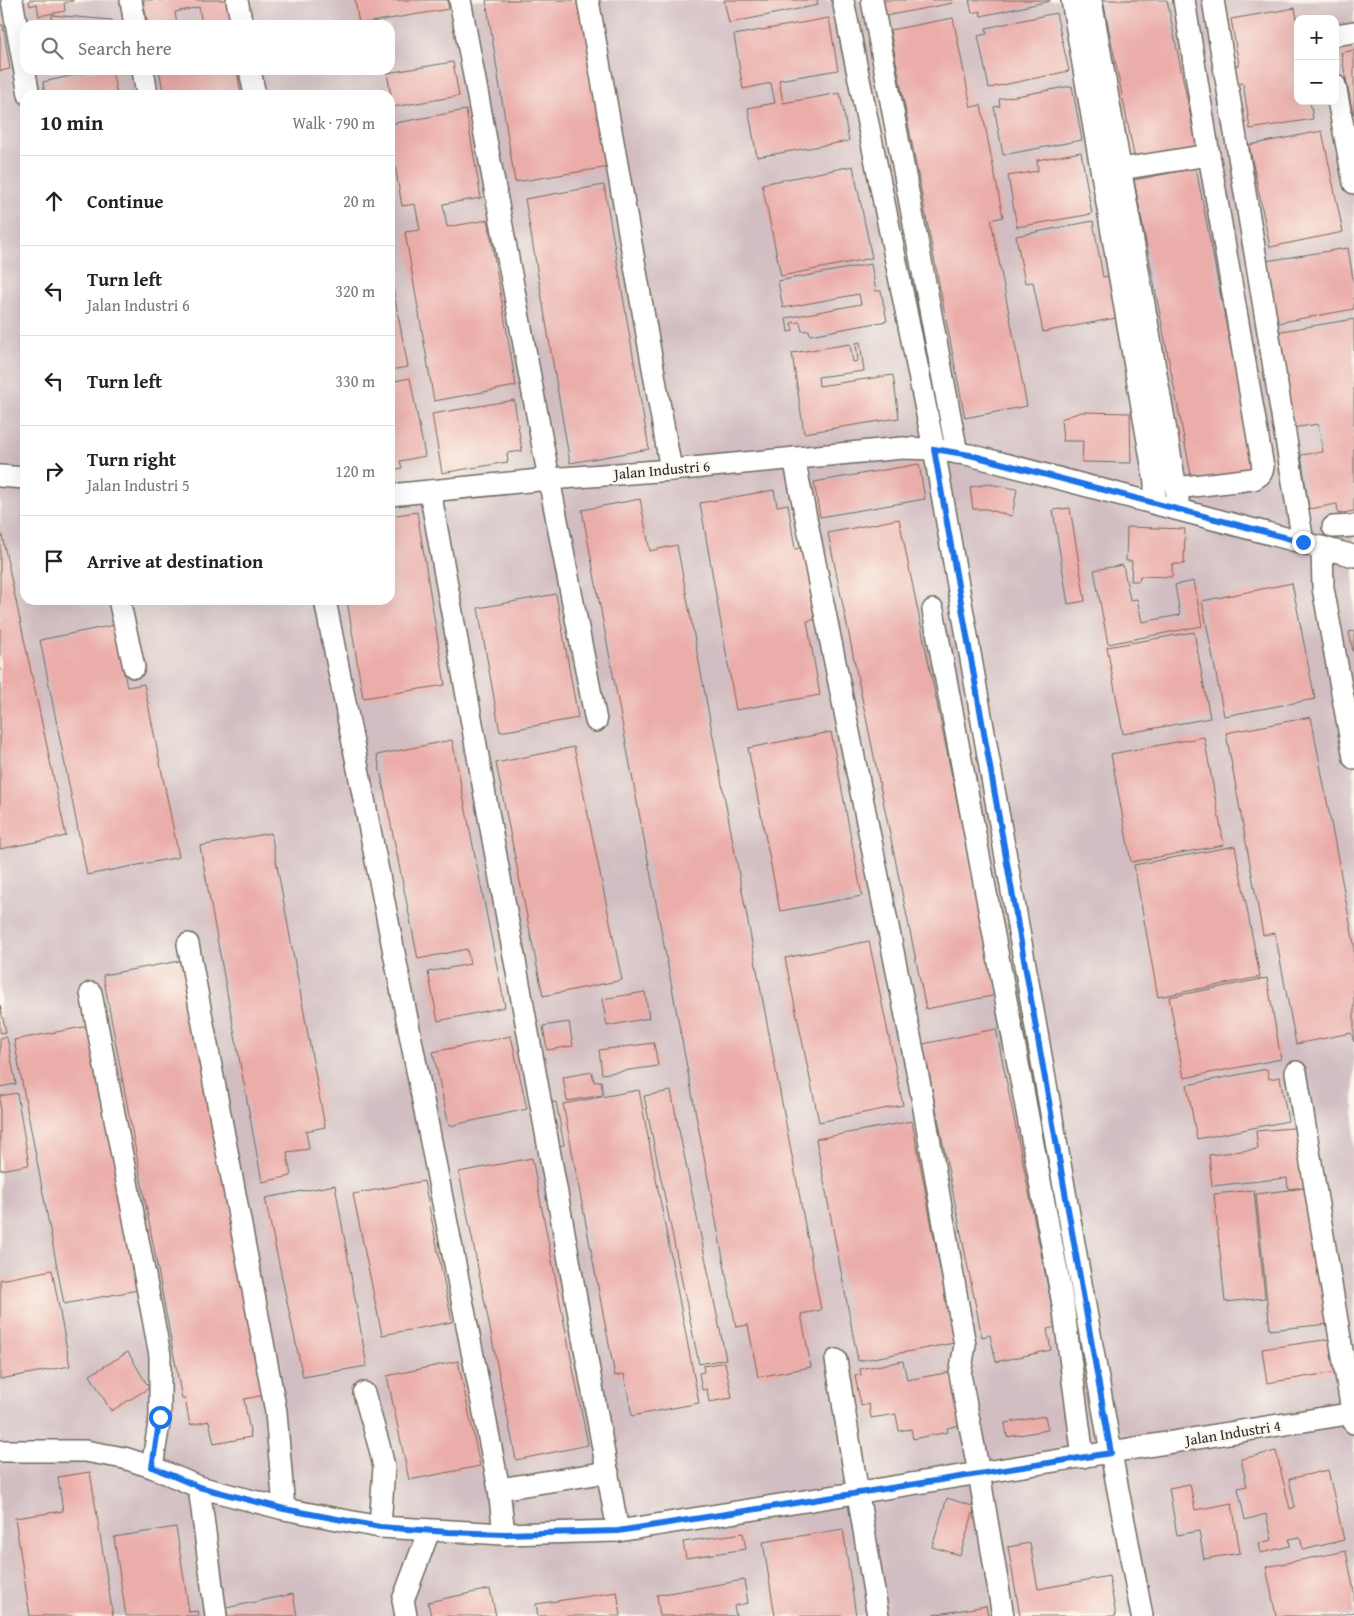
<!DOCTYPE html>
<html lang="en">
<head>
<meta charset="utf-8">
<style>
	:root { --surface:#fff; --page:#f6f6f6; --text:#222; --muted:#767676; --line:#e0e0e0 }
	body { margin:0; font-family:"Gentium Book Plus",serif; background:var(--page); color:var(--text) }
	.controls { position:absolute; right:15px; top:15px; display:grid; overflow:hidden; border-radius:10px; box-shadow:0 5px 20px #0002 }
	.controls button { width:45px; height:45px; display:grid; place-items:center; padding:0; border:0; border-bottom:1px solid var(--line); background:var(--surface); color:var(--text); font:25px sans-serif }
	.stop { position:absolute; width:15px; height:15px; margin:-11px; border:4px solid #1a73e8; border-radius:50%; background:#fff }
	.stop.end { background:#1a73e8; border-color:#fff; box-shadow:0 1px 5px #0008 }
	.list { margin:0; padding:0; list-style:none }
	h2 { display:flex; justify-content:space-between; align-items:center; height:65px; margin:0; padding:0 20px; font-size:21px }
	h2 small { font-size:16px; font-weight:400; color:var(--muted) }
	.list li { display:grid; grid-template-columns:32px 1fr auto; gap:15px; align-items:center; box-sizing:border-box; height:90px; padding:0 20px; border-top:1px solid var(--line) }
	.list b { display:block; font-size:19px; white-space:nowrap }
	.list p { margin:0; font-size:16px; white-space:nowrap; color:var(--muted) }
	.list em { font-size:16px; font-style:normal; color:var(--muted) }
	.icon { flex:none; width:28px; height:28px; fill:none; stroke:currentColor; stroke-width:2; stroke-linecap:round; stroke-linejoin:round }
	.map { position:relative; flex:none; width:1354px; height:1616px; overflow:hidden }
	.search { position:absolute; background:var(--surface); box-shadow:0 5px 20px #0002; left:20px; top:20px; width:375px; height:55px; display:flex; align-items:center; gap:12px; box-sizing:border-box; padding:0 18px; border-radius:15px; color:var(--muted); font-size:19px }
	.panel { position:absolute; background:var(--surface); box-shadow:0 5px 20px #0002; left:20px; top:90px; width:375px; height:515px; border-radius:15px }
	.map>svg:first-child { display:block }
	.industrial { fill:#d2bec2; fill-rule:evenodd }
	.building { fill:#ebadaa }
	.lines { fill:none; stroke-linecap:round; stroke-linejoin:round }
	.minor-casing { stroke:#6f6b60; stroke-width:24 }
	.minor { stroke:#fff; stroke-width:21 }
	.route { stroke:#1a73e8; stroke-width:6 }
	.labels { text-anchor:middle; stroke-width:5; stroke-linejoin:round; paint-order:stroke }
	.street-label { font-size:15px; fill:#2b2b2b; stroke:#fbf7ec }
</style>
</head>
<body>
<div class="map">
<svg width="1354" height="1616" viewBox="0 0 1354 1616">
	<rect width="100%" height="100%" fill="#fbf7ec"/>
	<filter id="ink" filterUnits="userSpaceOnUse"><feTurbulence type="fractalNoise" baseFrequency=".02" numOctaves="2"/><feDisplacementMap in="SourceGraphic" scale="10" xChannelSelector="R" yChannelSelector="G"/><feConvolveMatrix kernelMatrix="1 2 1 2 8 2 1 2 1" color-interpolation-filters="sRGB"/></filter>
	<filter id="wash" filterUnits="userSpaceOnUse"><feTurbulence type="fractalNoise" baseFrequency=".0096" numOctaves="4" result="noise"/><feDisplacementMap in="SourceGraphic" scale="20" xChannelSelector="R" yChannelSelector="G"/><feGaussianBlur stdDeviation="1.12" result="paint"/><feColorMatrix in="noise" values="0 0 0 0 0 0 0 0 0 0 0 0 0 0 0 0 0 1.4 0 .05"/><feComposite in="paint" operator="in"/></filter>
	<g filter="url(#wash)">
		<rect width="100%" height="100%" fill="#ede2c3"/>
		<path class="industrial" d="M0 0H1354V1616H0ZM1298 19H1335V101H1298ZM25 25H390V70H25ZM25 95H390V600H25Z"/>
		<g id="blocks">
			<g class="building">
				<polygon points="29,0 73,0 73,1 64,3 65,11 39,16 37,4 30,6"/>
				<polygon points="143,0 226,0 230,23 217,25 202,25 199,7 175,12 177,25 148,25"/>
				<polygon points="355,0 447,0 449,9 359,24"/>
				<polygon points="486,0 583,0 609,167 515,182"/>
				<polygon points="724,0 817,0 818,5 729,23"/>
				<polygon points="882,0 952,0 953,3 885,16"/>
				<polygon points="969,0 1050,0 1050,1 981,16 980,11 972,13"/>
				<polygon points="1103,0 1167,0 1197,148 1135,160"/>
				<polygon points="1295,8 1298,26 1298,101 1310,101 1313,119 1250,129 1243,83 1235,84 1232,66 1239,65 1231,19"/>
				<polygon points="1056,13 1069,71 989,88 978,36 987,34 986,28"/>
				<polygon points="52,15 112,20 112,25 52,25"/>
				<polygon points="829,18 838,70 779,80 783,103 840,93 849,141 757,157 748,108 775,103 771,83 743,89 734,35"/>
				<polygon points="953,18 971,107 981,105 1003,217 991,220 1027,406 965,418 890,30"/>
				<polygon points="0,25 3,25 10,69 0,71"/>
				<polygon points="1354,50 1354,114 1353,114 1341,53"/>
				<polygon points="453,62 459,96 393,107 387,73"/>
				<polygon points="97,70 112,70 117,95 45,95 43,82"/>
				<polygon points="159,70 237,70 241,95 164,95"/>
				<polygon points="1072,86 1082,140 1003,155 994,107 1000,106 999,99"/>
				<polygon points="466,110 481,198 443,204 447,227 488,220 516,386 434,401 405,232 420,230 415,204 402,206 390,136 390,124"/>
				<polygon points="1322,131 1343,232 1270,247 1249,145"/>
				<polygon points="1081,152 1092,214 1017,227 1008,176 1038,171 1037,160"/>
				<polygon points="853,166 872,258 781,276 762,184"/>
				<polygon points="1196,168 1254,468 1192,480 1134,180"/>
				<polygon points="604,185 649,449 570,463 525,199"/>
				<polygon points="1093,221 1103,277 1108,276 1116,318 1043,332 1033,282 1025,283 1016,236"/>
				<polygon points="1348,248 1354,285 1354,309 1277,323 1266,261"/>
				<polygon points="871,264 876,291 881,291 887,321 810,335 809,330 802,331 800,322 791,323 793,331 788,332 786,318 861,304 859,294 783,308 778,281"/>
				<polygon points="390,273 408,367 390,370"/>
				<polygon points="1354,319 1354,511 1338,514 1337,504 1309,509 1301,455 1323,452 1318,424 1292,428 1276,332"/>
				<polygon points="860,342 864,371 818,377 819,386 893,375 899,418 804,433 792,353 850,344 853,362 858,361 856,343"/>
				<polygon points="410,378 425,456 400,461 402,468 390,470 390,382"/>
				<polygon points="514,400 522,451 507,453 508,462 442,473 432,414"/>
				<polygon points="1081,412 1130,413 1131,463 1082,462 1083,441 1063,441 1061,419"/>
				<polygon points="919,464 925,499 820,517 814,482"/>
				<polygon points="989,484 1017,489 1012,516 986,509 973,509 970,487"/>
				<polygon points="774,490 777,506 788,504 795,549 806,547 818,619 807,621 820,695 736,710 700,503"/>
				<polygon points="640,499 650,551 677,545 821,1310 801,1314 811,1367 758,1377 748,1325 736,1327 582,510"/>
				<polygon points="1070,508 1085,601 1068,604 1053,510"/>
				<polygon points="417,512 445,685 363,698 347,600 390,600 390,516"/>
				<polygon points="899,519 997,995 926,1009 828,533"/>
				<polygon points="0,526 66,836 0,849"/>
				<polygon points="1127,527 1185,529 1184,564 1172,564 1172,577 1140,576 1139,581 1131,581 1132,561 1126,561"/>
				<polygon points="1123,565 1130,600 1137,599 1142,622 1180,615 1175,585 1194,581 1202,626 1108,644 1094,570"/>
				<polygon points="1292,583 1315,699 1224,716 1202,601"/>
				<polygon points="556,594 578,718 500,732 478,608"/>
				<polygon points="114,625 127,687 144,684 179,857 87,875 40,640"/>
				<polygon points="1354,631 1354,652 1353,652 1349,632"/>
				<polygon points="1194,632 1210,718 1123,734 1107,647"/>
				<polygon points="1311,717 1354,944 1354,1042 1351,1033 1296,1044 1275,933 1263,935 1226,733"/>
				<polygon points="831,732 862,896 780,911 748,748"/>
				<polygon points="1204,737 1224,845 1131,862 1111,754"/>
				<polygon points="452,740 505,1007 438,1021 428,972 470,964 467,949 418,959 377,755"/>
				<polygon points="574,747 622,980 543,996 496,763"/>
				<polygon points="271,833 325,1127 306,1131 309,1149 287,1152 291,1176 262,1182 200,846"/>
				<polygon points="1235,846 1260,977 1158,997 1134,865"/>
				<polygon points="869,941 903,1105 819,1122 785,958"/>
				<polygon points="185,960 265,1395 244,1399 251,1437 214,1444 209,1421 190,1425 185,1399 182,1399 103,975"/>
				<polygon points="1267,978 1281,1059 1184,1078 1169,997"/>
				<polygon points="645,992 649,1018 607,1026 602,999"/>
				<polygon points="0,1005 6,1032 0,1033"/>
				<polygon points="569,1022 573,1046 547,1050 543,1026"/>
				<polygon points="88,1026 138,1290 64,1304 14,1040"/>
				<polygon points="996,1029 1056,1327 1047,1329 1051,1350 996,1362 990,1335 982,1337 923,1044"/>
				<polygon points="511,1036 527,1109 449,1126 433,1052"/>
				<polygon points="7,1037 16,1084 0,1087 0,1038"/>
				<polygon points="654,1043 658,1066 602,1074 599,1050"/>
				<polygon points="1267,1069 1269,1079 1280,1077 1288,1121 1197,1139 1187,1085"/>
				<polygon points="592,1072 594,1082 601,1081 603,1095 567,1101 563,1077"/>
				<polygon points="639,1090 699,1403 632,1416 624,1374 615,1376 563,1104"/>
				<polygon points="671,1091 726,1359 699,1364 644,1096"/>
				<polygon points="17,1093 29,1165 0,1170 0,1096"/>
				<polygon points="556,1102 564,1145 557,1146 549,1103"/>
				<polygon points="912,1121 954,1343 858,1361 816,1139"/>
				<polygon points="1304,1127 1311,1186 1288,1189 1287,1178 1212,1186 1209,1155 1258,1149 1256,1131"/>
				<polygon points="532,1158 588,1445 516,1460 459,1172"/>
				<polygon points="424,1181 452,1322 382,1335 353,1194"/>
				<polygon points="335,1185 367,1366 303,1377 265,1198"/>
				<polygon points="1314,1187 1328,1324 1270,1330 1256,1194"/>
				<polygon points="1254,1190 1265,1298 1225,1302 1214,1194"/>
				<polygon points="52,1270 70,1366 0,1379 0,1280"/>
				<polygon points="1331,1339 1336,1372 1267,1383 1262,1349"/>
				<polygon points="128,1352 149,1388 111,1411 90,1375"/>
				<polygon points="458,1361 480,1466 409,1480 387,1376"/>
				<polygon points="903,1361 907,1380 951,1372 961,1425 947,1428 948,1432 913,1439 911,1429 899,1431 896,1414 871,1418 869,1404 861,1406 855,1376 861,1375 860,1369"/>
				<polygon points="725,1362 732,1398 709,1402 707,1389 702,1390 699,1373 704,1372 703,1366"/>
				<polygon points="1045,1416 1048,1430 1007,1437 1005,1423"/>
				<polygon points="1276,1451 1290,1509 1295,1507 1289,1479 1328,1470 1344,1540 1303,1550 1300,1537 1289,1539 1290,1546 1261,1553 1259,1543 1272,1540 1266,1514 1245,1520 1238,1488 1247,1486 1241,1459"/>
				<polygon points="90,1472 113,1616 30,1616 15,1518 63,1511 58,1477"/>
				<polygon points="1190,1484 1195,1510 1232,1503 1240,1553 1204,1559 1199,1531 1177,1535 1169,1488"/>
				<polygon points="947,1498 975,1507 960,1555 932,1547"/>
				<polygon points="176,1527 189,1612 198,1611 199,1616 126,1616 114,1537"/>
				<polygon points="843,1529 856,1616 775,1616 763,1542"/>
				<polygon points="743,1533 746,1549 686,1558 683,1542"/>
				<polygon points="1030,1543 1038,1589 1109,1576 1116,1616 1020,1616 1008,1547"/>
				<polygon points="1346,1551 1354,1592 1354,1612 1335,1616 1276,1616 1266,1567"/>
				<polygon points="744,1580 748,1603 734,1606 736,1616 660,1616 657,1595"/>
				<polygon points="490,1589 496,1616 431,1616 428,1602"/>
				<polygon points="617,1592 621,1616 538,1616 536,1604"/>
				<polygon points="293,1594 297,1616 228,1616 226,1608"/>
				<polygon points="986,1606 988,1616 932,1616 932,1615"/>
			</g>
		</g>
	</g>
	<g filter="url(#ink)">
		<use href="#blocks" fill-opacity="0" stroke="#6f6b60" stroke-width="1"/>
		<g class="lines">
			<g class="minor-casing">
				<g id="minor">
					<polyline points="12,0 29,95"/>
					<polyline points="131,0 135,25"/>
					<polyline points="237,0 242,25"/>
					<polyline points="460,0 549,479 596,721"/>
					<polyline points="588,0 671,470"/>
					<polyline points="843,0 934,449 1111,1453 1142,1616"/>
					<polyline points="872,0 957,453"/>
					<polyline points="1072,0 1155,482 1155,503"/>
					<polyline points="1091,0 1178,500"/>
					<polyline points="1213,0 1303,542"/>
					<polyline points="1335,35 1354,32"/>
					<polyline points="143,70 147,95"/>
					<polyline points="250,70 255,95"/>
					<polyline points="1335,85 1354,183"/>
					<polyline points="1121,169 1209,155"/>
					<polyline points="794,458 920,1086 965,1345 960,1374 979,1473 1003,1616"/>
					<polyline points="0,476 25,478"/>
					<path d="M1176 488 1253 479C1260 476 1262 474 1263 467L1209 155 1184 0"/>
					<polyline points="430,491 618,1531"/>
					<polyline points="390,495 549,479 671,470 902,448 934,449 970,455 1354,556"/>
					<polyline points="1333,527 1354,526"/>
					<polyline points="1322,547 1323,588 1354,758"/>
					<polyline points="119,600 134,667"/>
					<polyline points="325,600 499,1489 504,1534"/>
					<polyline points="933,610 1063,1304 1083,1457"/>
					<polyline points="188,944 276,1412 284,1509"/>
					<polyline points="91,993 160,1355 160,1417 152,1467"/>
					<polyline points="1296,1072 1354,1423"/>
					<polyline points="836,1360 878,1616"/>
					<polyline points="364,1393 380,1449 384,1467 380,1527"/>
					<polyline points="0,1451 85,1451 124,1458 152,1467 199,1487 284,1509 380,1527 504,1534 618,1531 1354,1413"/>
					<polyline points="199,1487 216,1616"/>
					<polyline points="499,1489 608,1472"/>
					<polyline points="406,1616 403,1600 429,1531"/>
				</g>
			</g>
			<use href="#minor" class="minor"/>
		</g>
	</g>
	<g class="lines" filter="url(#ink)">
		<polyline class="route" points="160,1417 152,1467 199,1487 284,1509 380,1527 448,1532 504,1534 618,1531 1111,1453 934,449 970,455 1303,542"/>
	</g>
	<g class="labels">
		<g class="street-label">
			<text transform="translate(662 470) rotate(-5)" y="5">Jalan Industri 6</text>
			<text transform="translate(1233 1433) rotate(-9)" y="5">Jalan Industri 4</text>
		</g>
	</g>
</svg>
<div class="controls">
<button>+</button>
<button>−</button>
</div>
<div class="stop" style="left:160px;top:1417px"></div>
<div class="stop end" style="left:1303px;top:542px"></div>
<div class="search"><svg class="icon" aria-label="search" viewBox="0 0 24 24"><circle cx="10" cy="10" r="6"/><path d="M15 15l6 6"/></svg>Search here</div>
<section class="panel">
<h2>10 min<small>Walk · 790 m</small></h2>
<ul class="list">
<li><svg class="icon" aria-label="ahead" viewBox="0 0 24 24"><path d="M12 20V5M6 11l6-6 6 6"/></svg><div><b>Continue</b></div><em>20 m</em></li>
<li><svg class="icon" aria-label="left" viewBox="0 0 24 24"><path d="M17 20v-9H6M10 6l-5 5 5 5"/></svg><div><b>Turn left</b><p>Jalan Industri 6</p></div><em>320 m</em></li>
<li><svg class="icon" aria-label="left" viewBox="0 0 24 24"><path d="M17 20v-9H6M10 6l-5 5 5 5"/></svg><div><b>Turn left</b></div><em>330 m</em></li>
<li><svg class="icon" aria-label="right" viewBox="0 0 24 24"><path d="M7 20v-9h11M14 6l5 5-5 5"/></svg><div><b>Turn right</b><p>Jalan Industri 5</p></div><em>120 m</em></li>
<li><svg class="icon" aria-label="arrive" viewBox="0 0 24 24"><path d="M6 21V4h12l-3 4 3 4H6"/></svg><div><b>Arrive at destination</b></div></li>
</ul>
</section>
</div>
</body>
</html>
